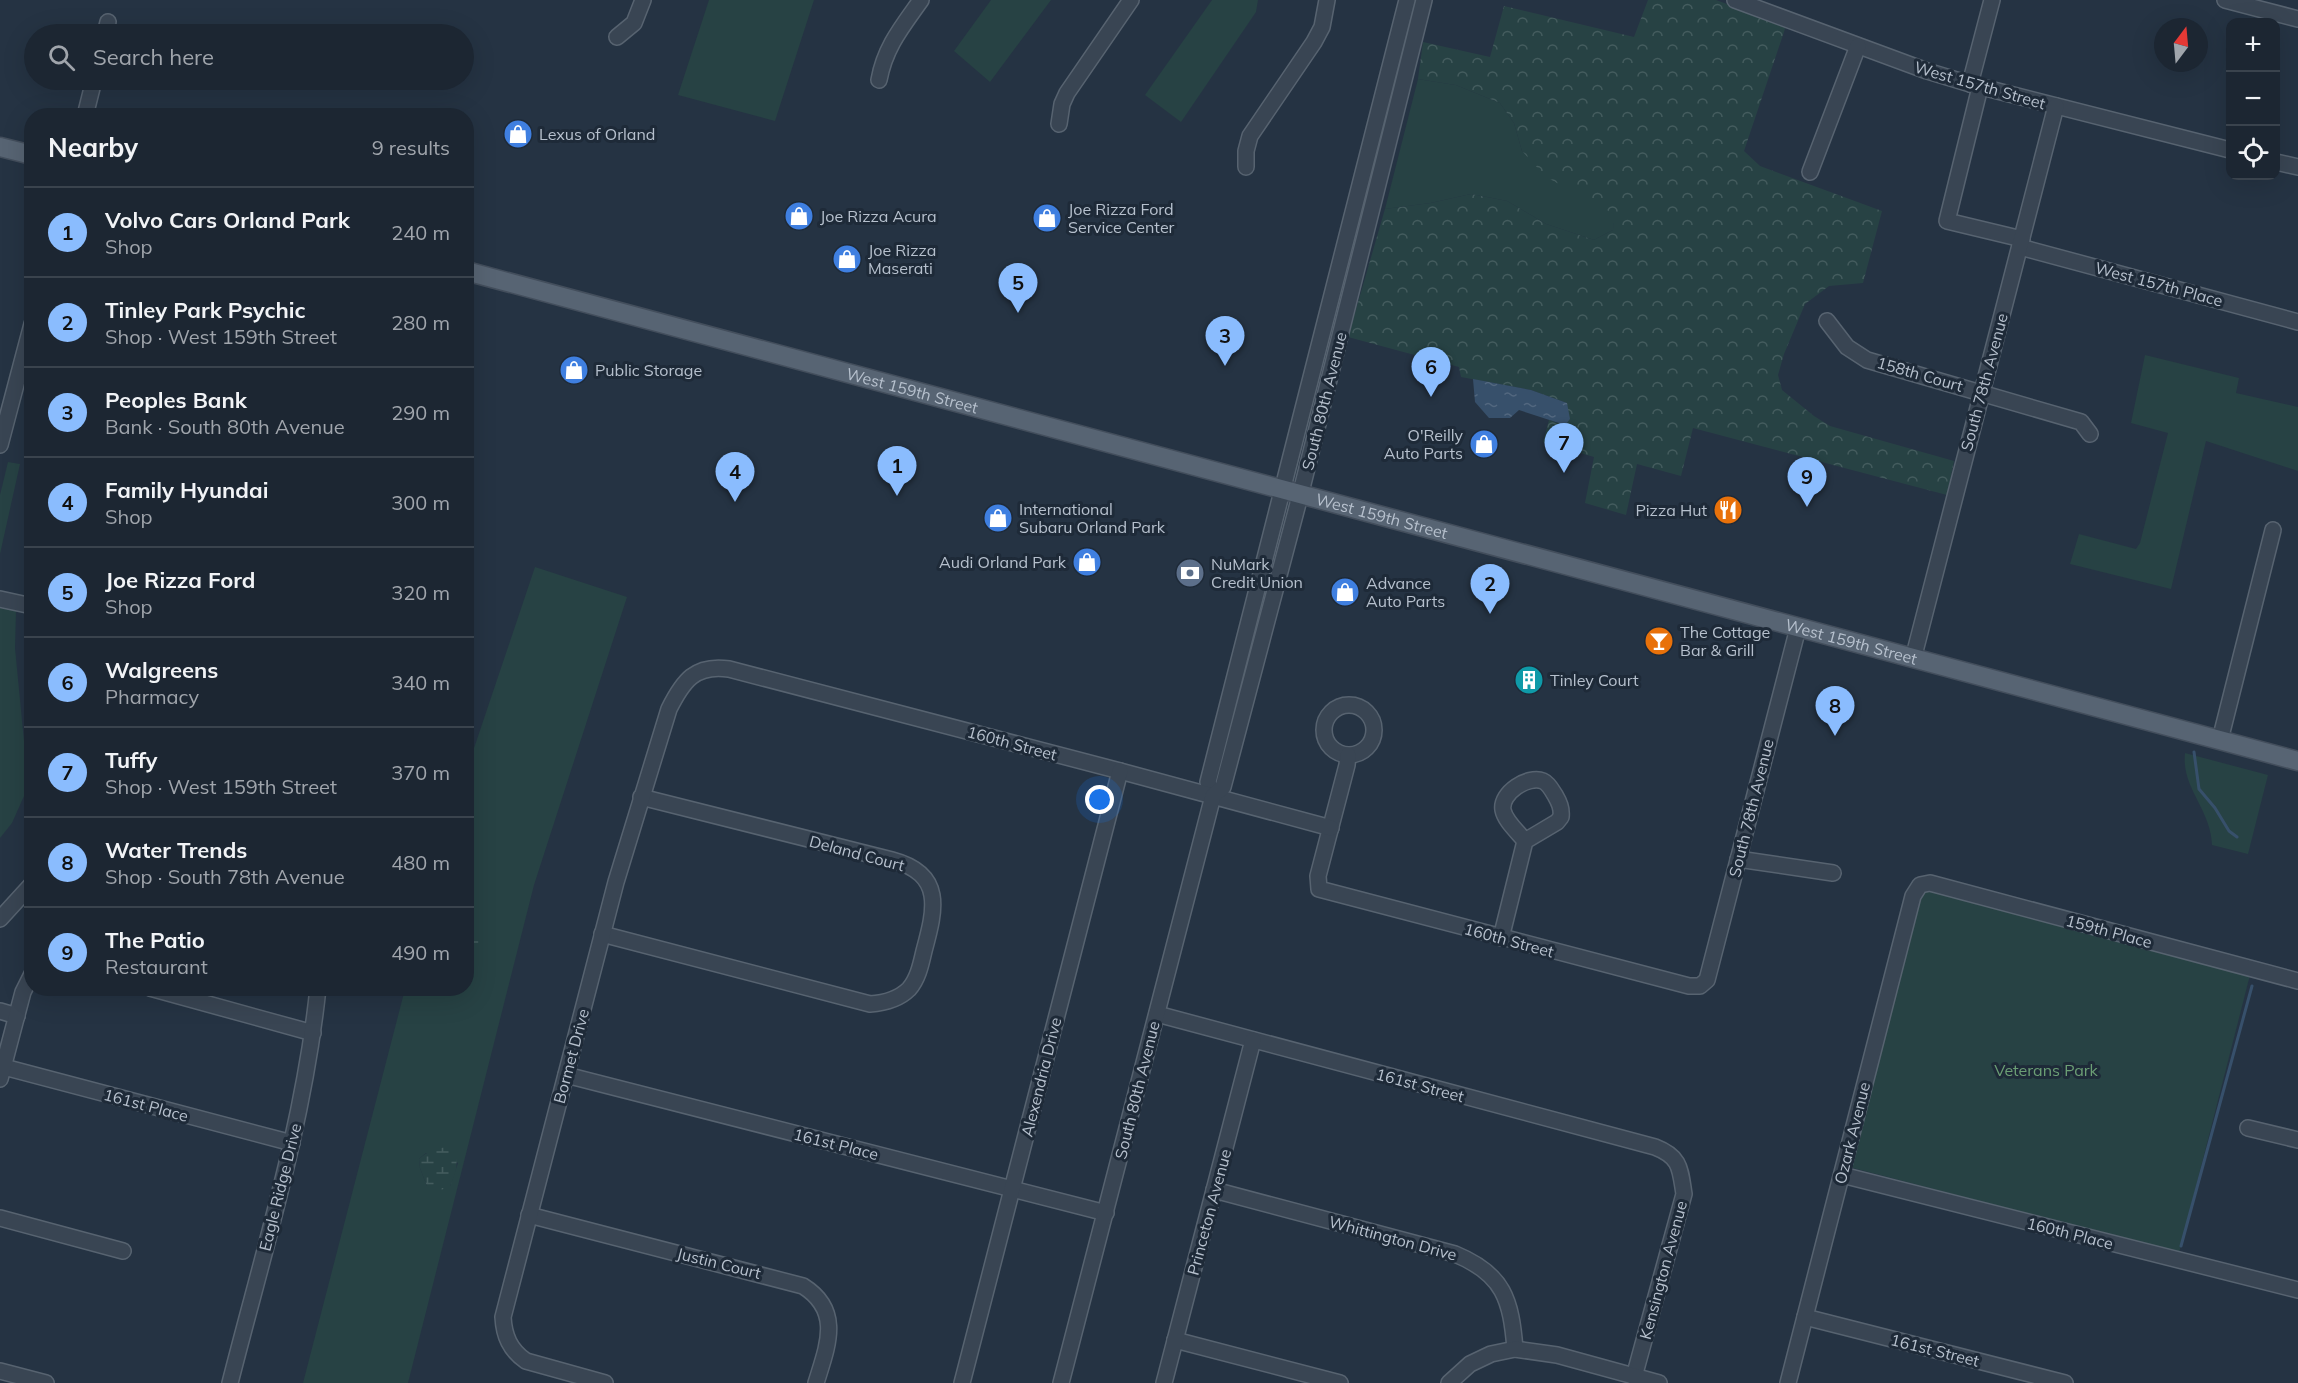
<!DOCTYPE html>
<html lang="en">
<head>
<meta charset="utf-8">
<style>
	:root { --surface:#1c2632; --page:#29323e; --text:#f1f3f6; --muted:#a0a5ac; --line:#3a434d; --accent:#8abcfe }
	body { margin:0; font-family:Mulish,sans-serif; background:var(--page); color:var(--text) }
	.controls { position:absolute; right:18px; top:18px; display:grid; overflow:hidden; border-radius:12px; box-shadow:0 6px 24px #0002 }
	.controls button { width:54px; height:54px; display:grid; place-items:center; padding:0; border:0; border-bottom:2px solid var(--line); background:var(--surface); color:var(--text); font:30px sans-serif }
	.compass { position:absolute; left:2154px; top:18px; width:54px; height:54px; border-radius:50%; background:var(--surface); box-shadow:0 6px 24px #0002; rotate:16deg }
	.you { position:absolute; left:1100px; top:800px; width:21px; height:21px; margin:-15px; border:4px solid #fff; border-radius:50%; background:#1a73e8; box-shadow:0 0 0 9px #1a73e833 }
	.badge { display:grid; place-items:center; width:39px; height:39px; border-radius:50%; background:var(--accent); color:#111; font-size:20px; font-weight:700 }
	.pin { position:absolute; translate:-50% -50px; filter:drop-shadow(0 2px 3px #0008) }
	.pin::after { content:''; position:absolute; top:32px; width:21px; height:18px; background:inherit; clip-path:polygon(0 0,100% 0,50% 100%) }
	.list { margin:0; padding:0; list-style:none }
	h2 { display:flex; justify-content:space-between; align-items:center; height:78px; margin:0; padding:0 24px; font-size:26px }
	h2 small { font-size:20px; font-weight:400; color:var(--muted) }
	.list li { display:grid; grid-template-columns:39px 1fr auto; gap:18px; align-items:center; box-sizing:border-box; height:90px; padding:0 24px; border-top:2px solid var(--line) }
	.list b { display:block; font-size:22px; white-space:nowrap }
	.list p { margin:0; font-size:20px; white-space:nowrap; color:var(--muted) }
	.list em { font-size:20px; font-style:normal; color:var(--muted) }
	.icon { flex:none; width:33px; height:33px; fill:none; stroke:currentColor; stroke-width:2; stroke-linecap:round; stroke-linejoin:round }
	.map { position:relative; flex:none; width:2298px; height:1383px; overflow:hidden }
	.search { position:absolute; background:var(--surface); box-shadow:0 6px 24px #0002; left:24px; top:24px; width:450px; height:66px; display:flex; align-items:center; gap:15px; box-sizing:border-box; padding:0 21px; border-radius:33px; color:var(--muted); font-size:22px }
	.panel { position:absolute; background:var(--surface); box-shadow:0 6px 24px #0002; left:24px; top:108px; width:450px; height:888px; border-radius:24px }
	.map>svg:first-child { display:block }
	.green { fill:#274244; fill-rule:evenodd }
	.forest { fill:url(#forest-crowns) }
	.wetland { fill:url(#wetland-marsh) }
	.water { fill:url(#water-ripples) }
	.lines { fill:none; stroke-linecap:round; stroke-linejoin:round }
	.stream { stroke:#37506b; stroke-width:3 }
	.minor-casing { stroke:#576370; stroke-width:18 }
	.major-casing { stroke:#434e5c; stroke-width:21 }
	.minor { stroke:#394553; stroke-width:15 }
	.major { stroke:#576473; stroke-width:18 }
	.labels { text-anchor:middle; stroke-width:6; stroke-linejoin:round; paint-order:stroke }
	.street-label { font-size:16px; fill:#b6c0cd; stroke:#1e2a38 }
	.poi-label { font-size:16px; fill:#b6c0cd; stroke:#1e2a38; text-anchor:start }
	.park-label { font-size:16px; fill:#6c9f75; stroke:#1e2a38 }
</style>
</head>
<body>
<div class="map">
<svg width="2298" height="1383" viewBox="0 0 2298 1383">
	<defs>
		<pattern id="forest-crowns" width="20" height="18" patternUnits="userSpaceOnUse" patternTransform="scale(1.5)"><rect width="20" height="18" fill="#274244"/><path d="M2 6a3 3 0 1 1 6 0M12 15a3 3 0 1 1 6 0" fill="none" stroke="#445c5e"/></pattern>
		<pattern id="wetland-marsh" width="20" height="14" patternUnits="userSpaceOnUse" patternTransform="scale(1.5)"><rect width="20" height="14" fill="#274244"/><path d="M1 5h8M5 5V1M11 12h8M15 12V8" fill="none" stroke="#445c5e"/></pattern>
		<pattern id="water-ripples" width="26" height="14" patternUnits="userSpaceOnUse" patternTransform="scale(1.5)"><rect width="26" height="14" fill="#37506b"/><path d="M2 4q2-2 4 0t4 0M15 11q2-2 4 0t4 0" fill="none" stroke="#52677f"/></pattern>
	</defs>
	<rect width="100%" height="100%" fill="#253343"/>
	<g class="green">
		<polygon points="709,0 814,0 775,121 678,95"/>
		<polygon points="991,0 1051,0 990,82 954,51"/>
		<polygon points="1212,0 1258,0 1256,12 1181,122 1145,95"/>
		<polygon points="1418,79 1456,85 1500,103 1514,123 1522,151 1585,197 1615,214 1613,230 1594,240 1546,224 1507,201 1471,194 1431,203 1385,209"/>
		<polygon points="2145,355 2239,378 2236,393 2298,407 2298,471 2206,441 2171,589 2070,564 2079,534 2136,549 2140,543 2168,433 2131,423"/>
		<polygon points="8,462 20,464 0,554 0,495"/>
		<path d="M535 567 627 597 534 885 408 1383H303L405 989 466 988 467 969 473 962 472 926 467 924V769ZM426 1153 458 1163 450 1186H427L420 1168 419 1159Z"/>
		<polygon points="0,607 16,611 15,648 27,772 24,796 12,823 0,838"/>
		<path d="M2185 753 2268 775 2248 854 2212 845C2211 809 2181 788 2185 753Z"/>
		<polygon points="1929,890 2250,975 2179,1253 1853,1168 1851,1166 1921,893"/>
	</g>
	<polygon class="forest" points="1648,0 1716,0 1786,26 1744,151 1760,166 1882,211 1863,283 1829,286 1805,304 1784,354 1778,375 1782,390 1814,416 1830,426 1954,461 1947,495 1693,428 1681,476 1637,464 1626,515 1585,503 1594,457 1543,442 1549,420 1564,425 1567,403 1531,390 1461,377 1459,367 1348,337 1385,209 1431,203 1471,194 1507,201 1546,224 1594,240 1613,230 1614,214 1546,177 1522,151 1514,123 1500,103 1456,85 1418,79 1423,42 1490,57 1504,6 1634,37"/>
	<g class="wetland">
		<path d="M467 924C486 932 478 958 467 969Z"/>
		<path d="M450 1147C461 1160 456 1172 450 1186L441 1190 427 1186 420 1168 419 1159C429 1150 437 1148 450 1147Z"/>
	</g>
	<polygon class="water" points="1473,379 1531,390 1567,403 1570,419 1565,425 1519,410 1510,418 1489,418 1475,402"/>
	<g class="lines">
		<g class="stream">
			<polyline points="2194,752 2199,789 2215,808 2229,831 2237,837"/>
			<polyline points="2181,1246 2252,986"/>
		</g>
		<g class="minor-casing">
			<g id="minor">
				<polyline points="1735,0 1927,71 1970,84 2230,150"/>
				<polyline points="2225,0 2298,19"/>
				<polyline points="105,34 108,22"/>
				<polyline points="617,37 634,23 643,0"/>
				<path d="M879 80C885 47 902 27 921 0"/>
				<polyline points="1970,84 1992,0"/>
				<polyline points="1980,87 1947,221 2022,239"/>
				<polyline points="85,116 94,80"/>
				<polyline points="1059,124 1062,104 1067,93 1131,0"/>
				<polyline points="2276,162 2298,167"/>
				<polyline points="1246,167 1246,151 1250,136 1314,42 1322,27 1327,0"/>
				<polyline points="1810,172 1858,46"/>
				<polyline points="2020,247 2298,322"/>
				<polyline points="1827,321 1847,347 1867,360 2081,422 2090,434"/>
				<polyline points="0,445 32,324"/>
				<polyline points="0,599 32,606"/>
				<polyline points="1913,659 2056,106"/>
				<circle cx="1349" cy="730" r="25"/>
				<polyline points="2220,740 2273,530"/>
				<polyline points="1348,755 1347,765 1318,876 1319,889 1689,986 1700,986 1707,980 1798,628"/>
				<polyline points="1213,796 1208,782 1407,0"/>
				<polyline points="1738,859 1833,873"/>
				<polyline points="0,919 32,884"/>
				<path d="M602 934 870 1004C884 1003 898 1000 909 989 918 979 921 964 924 951 935 910 945 874 892 860L641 797"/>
				<path d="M1501 938 1525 841 1557 822 1561 817C1562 808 1559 802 1555 795 1552 790 1548 783 1543 781 1528 775 1500 793 1503 810 1505 821 1518 832 1525 841"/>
				<polyline points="150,988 313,1033"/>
				<polyline points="0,1011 17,1016"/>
				<path d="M1157 1014 1655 1147C1681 1157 1680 1169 1684 1194L1634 1377"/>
				<polyline points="0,1066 292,1143"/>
				<polyline points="566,1075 1106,1213"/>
				<polyline points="0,1079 23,992 32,974"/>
				<polyline points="2248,1128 2298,1140"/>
				<polyline points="1842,1175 2298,1290"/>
				<path d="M1214 1190 1455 1254C1504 1274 1511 1300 1515 1349"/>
				<path d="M529 1215 803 1286C843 1311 827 1347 816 1383"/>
				<polyline points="0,1218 123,1251"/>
				<polyline points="1805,1317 2065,1383"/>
				<polyline points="1175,1340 1340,1383"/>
				<polyline points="0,1371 46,1383"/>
				<path d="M230 1383C263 1253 304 1123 318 988"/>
				<path d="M605 1383 526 1361C510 1350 504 1336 503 1317L616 882 669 709C683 681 695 664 729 669L1120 771 1331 828"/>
				<polyline points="962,1383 1120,771"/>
				<polyline points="1061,1383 1213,796 1223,787 1300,496 1424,0"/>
				<polyline points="1164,1383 1253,1040"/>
				<polyline points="1449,1383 1470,1364 1491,1354 1515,1349 1557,1355 1659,1383"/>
				<polyline points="1788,1383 1913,896 1920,885 1930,883 2298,981"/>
			</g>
		</g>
		<g class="major-casing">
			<g id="major">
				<polyline points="0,147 32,155"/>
				<path id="s1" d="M466 271 2298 761"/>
			</g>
		</g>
		<use href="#minor" class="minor"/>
		<use href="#major" class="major"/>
	</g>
	<defs>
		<g id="shop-disc" transform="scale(1.5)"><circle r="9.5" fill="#3f7fe0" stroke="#1e2a38"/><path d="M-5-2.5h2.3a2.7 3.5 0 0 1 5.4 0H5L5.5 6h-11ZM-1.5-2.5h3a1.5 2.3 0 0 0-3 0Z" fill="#fff"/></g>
		<g id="restaurant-disc" transform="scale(1.5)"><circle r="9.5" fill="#e8710a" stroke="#1e2a38"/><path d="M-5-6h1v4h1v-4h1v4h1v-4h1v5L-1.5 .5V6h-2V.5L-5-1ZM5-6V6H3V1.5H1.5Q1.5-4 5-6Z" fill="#fff"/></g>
		<g id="bank-disc" transform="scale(1.5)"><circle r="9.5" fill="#5c6f8a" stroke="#1e2a38"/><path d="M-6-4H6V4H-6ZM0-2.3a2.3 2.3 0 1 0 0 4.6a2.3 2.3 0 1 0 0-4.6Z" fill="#fff"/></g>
		<g id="bar-disc" transform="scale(1.5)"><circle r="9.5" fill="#e8710a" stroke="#1e2a38"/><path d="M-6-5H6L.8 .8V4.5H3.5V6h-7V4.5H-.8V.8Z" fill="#fff"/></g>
		<g id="building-disc" transform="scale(1.5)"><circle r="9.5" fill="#0f9aa8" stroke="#1e2a38"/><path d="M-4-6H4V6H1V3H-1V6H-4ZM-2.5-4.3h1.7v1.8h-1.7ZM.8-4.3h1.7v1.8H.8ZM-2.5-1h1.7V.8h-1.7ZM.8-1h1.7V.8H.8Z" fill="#fff"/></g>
	</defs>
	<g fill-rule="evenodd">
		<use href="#shop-disc" x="518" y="134"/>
		<use href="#shop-disc" x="799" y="216"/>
		<use href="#shop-disc" x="1047" y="218"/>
		<use href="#shop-disc" x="847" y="259"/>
		<use href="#shop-disc" x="574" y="370"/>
		<use href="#shop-disc" x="1484" y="444"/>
		<use href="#restaurant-disc" x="1728" y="510"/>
		<use href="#shop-disc" x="998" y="518"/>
		<use href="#shop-disc" x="1087" y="562"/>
		<use href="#bank-disc" x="1190" y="573"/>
		<use href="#shop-disc" x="1345" y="592"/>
		<use href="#bar-disc" x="1659" y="641"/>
		<use href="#building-disc" x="1529" y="680"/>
	</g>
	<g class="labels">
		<g class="street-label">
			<text transform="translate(1980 85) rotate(16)" y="6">West 157th Street</text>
			<text transform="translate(2159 284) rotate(15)" y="6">West 157th Place</text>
			<text transform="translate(1920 374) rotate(16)" y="6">158th Court</text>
			<text transform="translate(1984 382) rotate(-75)" y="6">South 78th Avenue</text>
			<text dy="6" stroke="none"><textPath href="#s1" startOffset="462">West 159th Street</textPath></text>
			<text transform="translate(1324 401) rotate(-76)" y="6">South 80th Avenue</text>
			<text dy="6" stroke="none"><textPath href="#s1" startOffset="948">West 159th Street</textPath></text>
			<text dy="6" stroke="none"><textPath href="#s1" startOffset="1434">West 159th Street</textPath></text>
			<text transform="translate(1012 743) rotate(15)" y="6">160th Street</text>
			<text transform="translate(1751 808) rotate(-76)" y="6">South 78th Avenue</text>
			<text transform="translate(857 853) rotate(15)" y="6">Deland Court</text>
			<text transform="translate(2109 931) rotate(15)" y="6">159th Place</text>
			<text transform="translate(1509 940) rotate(15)" y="6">160th Street</text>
			<text transform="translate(571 1056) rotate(-75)" y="6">Bormet Drive</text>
			<text transform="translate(1041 1077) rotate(-76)" y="6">Alexendria Drive</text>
			<text transform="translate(1420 1085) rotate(15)" y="6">161st Street</text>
			<text transform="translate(1137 1090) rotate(-76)" y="6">South 80th Avenue</text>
			<text transform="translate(146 1105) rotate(15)" y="6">161st Place</text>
			<text transform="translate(1852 1133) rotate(-76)" y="6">Ozark Avenue</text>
			<text transform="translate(836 1144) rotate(14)" y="6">161st Place</text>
			<text transform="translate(280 1187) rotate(-76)" y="6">Eagle Ridge Drive</text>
			<text transform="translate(1209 1212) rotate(-75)" y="6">Princeton Avenue</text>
			<text transform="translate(2070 1233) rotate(14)" y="6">160th Place</text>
			<text transform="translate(1393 1238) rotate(15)" y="6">Whittington Drive</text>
			<text transform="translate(719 1263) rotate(14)" y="6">Justin Court</text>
			<text transform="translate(1663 1270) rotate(-75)" y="6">Kensington Avenue</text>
			<text transform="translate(1935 1350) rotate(14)" y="6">161st Street</text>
		</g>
		<g class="poi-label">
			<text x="539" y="140">Lexus of Orland</text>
			<text x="1068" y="215">Joe Rizza Ford<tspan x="1068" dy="18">Service Center</tspan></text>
			<text x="820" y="222">Joe Rizza Acura</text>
			<text x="868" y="256">Joe Rizza<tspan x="868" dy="18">Maserati</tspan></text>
			<text x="595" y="376">Public Storage</text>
			<text x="1463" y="441" text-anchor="end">O'Reilly<tspan x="1463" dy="18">Auto Parts</tspan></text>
			<text x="1019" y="515">International<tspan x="1019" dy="18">Subaru Orland Park</tspan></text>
			<text x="1707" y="516" text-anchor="end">Pizza Hut</text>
			<text x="1066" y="568" text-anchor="end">Audi Orland Park</text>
			<text x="1211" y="570">NuMark<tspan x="1211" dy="18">Credit Union</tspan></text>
			<text x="1366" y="589">Advance<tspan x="1366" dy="18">Auto Parts</tspan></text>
			<text x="1680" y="638">The Cottage<tspan x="1680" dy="18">Bar &amp; Grill</tspan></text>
			<text x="1550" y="686">Tinley Court</text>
		</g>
		<g class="park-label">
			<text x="2046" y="1076">Veterans Park</text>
		</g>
	</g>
</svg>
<div class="controls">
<button>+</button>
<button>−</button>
<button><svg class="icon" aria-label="locate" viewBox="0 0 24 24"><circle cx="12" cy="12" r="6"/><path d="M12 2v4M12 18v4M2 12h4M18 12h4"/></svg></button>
</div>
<svg class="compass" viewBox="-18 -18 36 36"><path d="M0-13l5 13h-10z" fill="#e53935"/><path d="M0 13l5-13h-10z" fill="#a0a5ac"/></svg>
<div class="you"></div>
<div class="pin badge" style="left:897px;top:496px">1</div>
<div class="pin badge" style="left:1490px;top:614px">2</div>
<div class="pin badge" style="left:1225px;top:366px">3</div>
<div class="pin badge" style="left:735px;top:502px">4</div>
<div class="pin badge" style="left:1018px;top:313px">5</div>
<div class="pin badge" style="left:1431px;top:397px">6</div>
<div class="pin badge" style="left:1564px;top:473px">7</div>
<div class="pin badge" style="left:1835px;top:736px">8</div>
<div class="pin badge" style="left:1807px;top:507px">9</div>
<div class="search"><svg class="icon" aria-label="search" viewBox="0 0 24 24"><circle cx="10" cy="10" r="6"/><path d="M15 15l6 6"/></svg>Search here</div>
<section class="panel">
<h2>Nearby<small>9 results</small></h2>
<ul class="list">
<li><span class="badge">1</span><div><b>Volvo Cars Orland Park</b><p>Shop</p></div><em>240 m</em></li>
<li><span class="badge">2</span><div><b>Tinley Park Psychic</b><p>Shop · West 159th Street</p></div><em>280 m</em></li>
<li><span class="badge">3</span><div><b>Peoples Bank</b><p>Bank · South 80th Avenue</p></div><em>290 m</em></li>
<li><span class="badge">4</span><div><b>Family Hyundai</b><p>Shop</p></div><em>300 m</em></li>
<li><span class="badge">5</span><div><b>Joe Rizza Ford</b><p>Shop</p></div><em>320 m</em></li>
<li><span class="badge">6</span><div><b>Walgreens</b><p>Pharmacy</p></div><em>340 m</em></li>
<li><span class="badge">7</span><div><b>Tuffy</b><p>Shop · West 159th Street</p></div><em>370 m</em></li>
<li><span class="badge">8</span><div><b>Water Trends</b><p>Shop · South 78th Avenue</p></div><em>480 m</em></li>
<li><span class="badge">9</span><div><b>The Patio</b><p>Restaurant</p></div><em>490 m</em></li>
</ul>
</section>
</div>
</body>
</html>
